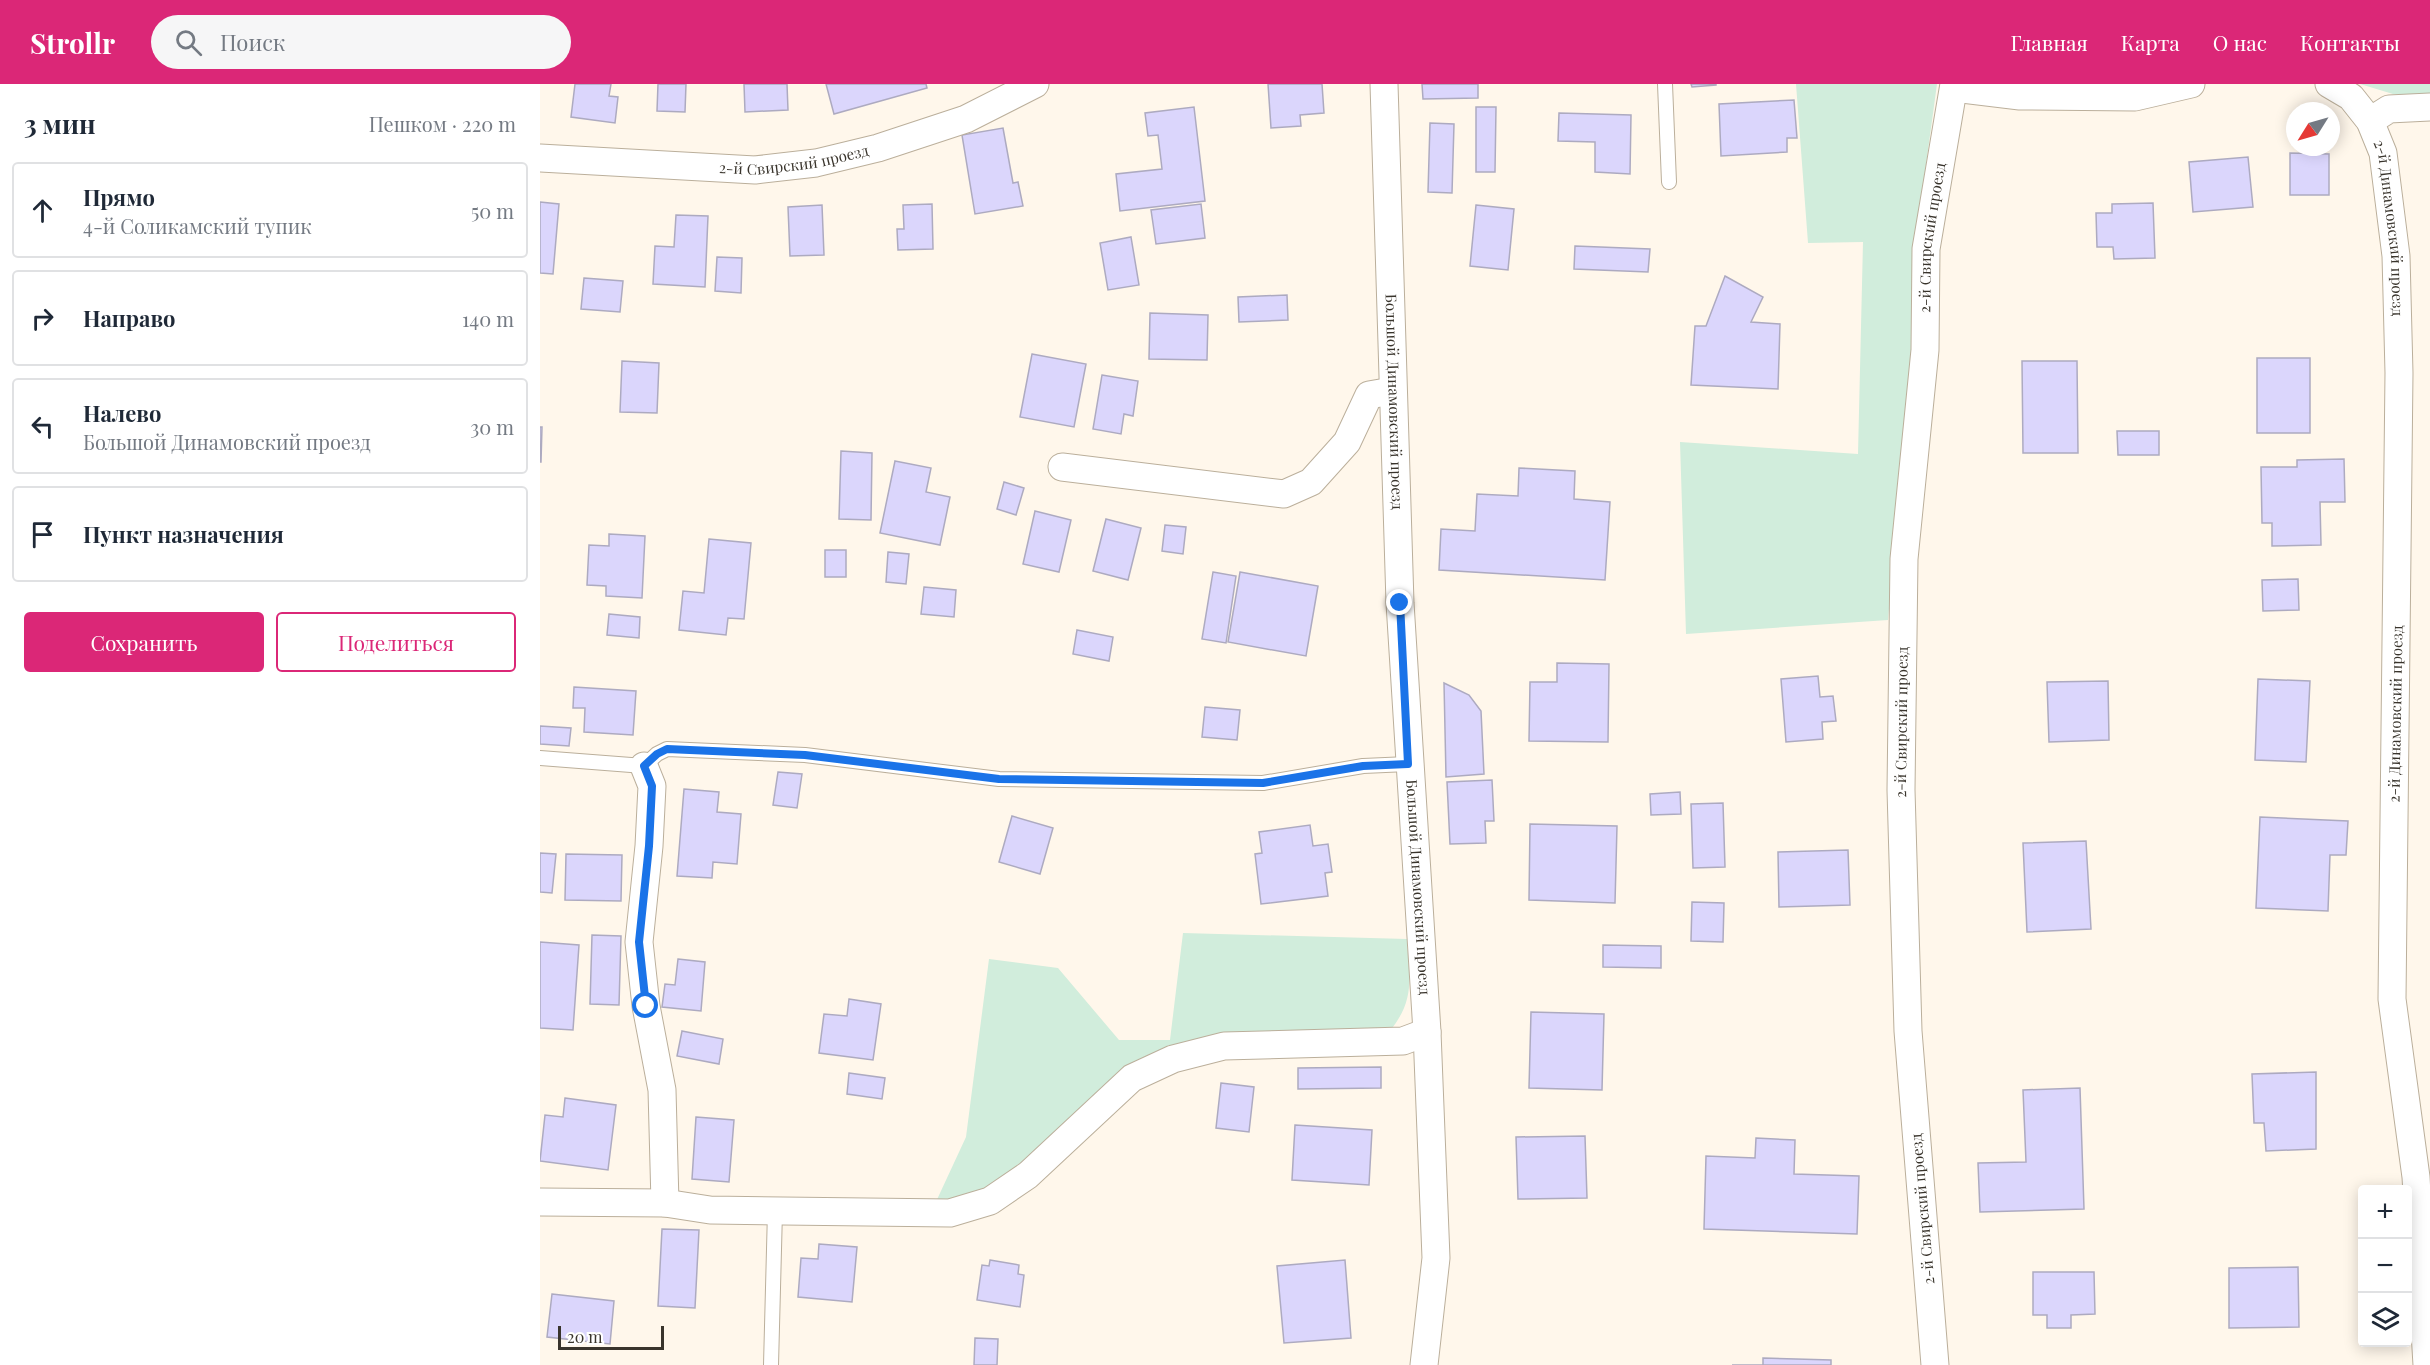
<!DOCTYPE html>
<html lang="ru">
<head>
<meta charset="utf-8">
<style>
	:root { --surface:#fff; --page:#f6f6f7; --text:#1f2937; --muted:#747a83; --line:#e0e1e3; --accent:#db2777 }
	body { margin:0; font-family:"Playfair Display",serif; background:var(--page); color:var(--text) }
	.controls { position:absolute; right:18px; bottom:18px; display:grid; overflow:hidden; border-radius:6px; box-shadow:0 3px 15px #0003 }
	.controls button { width:54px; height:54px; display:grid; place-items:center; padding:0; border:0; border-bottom:2px solid var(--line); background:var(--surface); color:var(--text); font:30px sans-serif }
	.compass { position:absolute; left:1746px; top:18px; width:54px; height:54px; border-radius:50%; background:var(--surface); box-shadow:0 3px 15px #0003; rotate:233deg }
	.scale { position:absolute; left:18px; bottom:15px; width:106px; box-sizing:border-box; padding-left:6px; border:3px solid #39342c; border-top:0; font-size:16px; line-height:21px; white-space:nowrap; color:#39342c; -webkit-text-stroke:4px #fff; paint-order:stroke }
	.stop { position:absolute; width:18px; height:18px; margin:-14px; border:4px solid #1a73e8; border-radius:50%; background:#fff }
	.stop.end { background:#1a73e8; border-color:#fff; box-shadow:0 2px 6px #0008 }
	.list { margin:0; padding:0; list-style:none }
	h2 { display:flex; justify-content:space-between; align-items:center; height:78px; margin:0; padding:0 24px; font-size:26px }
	h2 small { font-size:20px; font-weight:400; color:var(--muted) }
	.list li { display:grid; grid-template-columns:39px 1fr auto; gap:18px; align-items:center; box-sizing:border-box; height:96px; margin:0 12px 12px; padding:0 12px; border:2px solid var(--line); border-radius:6px }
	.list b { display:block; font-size:22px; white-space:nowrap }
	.list p { margin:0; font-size:20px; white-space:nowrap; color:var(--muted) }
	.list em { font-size:20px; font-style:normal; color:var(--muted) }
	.actions { display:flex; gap:12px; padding:18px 24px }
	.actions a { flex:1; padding:14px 0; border:2px solid var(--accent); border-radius:6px; text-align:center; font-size:21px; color:var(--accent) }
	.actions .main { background:var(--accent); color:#fff }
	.icon { flex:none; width:33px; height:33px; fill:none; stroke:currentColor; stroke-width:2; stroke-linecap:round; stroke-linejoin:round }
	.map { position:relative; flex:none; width:1890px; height:1281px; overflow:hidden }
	header { display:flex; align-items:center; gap:36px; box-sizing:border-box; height:84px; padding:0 30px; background:var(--accent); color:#fff }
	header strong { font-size:28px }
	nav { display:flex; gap:33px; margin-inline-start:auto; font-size:21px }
	.search { width:420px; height:54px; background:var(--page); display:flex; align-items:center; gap:15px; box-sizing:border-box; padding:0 21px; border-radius:33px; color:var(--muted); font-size:22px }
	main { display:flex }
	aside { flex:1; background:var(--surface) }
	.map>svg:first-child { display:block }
	.green { fill:#d1eddc }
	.building { fill:#dbd6fc; stroke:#adaac0; stroke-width:1.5 }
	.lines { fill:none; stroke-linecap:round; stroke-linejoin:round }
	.lane-casing { stroke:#bbaf9b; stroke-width:16 }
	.street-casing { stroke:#bbaf9b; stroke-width:29 }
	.lane { stroke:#fff; stroke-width:14 }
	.street { stroke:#fff; stroke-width:27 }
	.route { stroke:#1a73e8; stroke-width:8 }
	.labels { text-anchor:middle; stroke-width:6; stroke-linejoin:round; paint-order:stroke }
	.street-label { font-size:15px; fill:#39342c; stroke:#fff }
</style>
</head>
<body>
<header>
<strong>Strollr</strong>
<div class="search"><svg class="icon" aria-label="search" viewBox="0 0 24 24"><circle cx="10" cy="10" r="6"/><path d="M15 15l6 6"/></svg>Поиск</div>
<nav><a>Главная</a><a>Карта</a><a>О нас</a><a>Контакты</a></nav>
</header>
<main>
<aside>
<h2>3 мин<small>Пешком · 220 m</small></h2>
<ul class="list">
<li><svg class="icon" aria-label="ahead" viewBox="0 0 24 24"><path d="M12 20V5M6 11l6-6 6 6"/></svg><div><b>Прямо</b><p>4-й Соликамский тупик</p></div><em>50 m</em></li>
<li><svg class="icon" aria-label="right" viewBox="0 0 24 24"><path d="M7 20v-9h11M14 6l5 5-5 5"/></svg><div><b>Направо</b></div><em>140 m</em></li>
<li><svg class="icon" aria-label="left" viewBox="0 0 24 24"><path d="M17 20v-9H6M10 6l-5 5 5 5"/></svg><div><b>Налево</b><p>Большой Динамовский проезд</p></div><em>30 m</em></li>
<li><svg class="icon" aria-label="arrive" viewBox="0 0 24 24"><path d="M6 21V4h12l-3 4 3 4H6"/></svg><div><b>Пункт назначения</b></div></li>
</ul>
<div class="actions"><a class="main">Сохранить</a><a>Поделиться</a></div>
</aside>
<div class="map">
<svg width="1890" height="1281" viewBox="0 0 1890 1281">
	<rect width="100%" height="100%" fill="#fff7eb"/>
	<g class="green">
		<polygon points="1256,0 1397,0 1375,161 1371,278 1348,536 1146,550 1140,358 1318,370 1323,158 1268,159"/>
		<polygon points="1820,0 1890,0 1890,13 1853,10"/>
		<path d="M643 849 867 855C869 894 876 914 850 947L628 969 448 1109 394 1122 426 1053 449 875 518 884 579 956H630Z"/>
	</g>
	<g class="building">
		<polygon points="35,0 71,0 69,12 78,13 75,39 31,33"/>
		<polygon points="118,0 146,0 145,28 117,27"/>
		<polygon points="204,0 247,0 248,26 205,28"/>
		<polygon points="286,0 386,0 387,4 294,30"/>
		<polygon points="728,0 782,0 784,29 760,31 761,42 731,44"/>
		<polygon points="882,0 938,0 938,14 883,15"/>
		<polygon points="1151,0 1176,0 1176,1 1152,3"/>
		<polygon points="1254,16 1257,54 1247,54 1247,68 1181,72 1179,20"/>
		<polygon points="654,23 665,117 580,127 576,90 622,85 618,51 608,52 605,29"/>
		<polygon points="936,23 956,23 955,88 936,88"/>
		<polygon points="1019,29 1091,31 1090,90 1055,88 1055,58 1018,57"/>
		<polygon points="890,39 914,40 912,109 888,108"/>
		<polygon points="463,44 473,99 478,98 483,122 435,130 422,51"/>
		<polygon points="1750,69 1789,70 1789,111 1750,111"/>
		<polygon points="1708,73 1713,123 1653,128 1649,78"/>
		<polygon points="0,118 19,120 13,190 0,189"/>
		<polygon points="1613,119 1615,174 1574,175 1573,163 1557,163 1556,129 1572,129 1572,120"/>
		<polygon points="392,120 393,165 358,166 357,145 364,145 363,121"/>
		<polygon points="661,120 665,154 616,160 611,126"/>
		<polygon points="282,121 284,171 250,172 248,123"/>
		<polygon points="936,121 974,125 968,186 930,182"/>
		<polygon points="136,131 168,132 165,203 113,200 115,162 134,163"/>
		<polygon points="591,153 599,201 568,206 560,159"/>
		<polygon points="1035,162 1110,165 1108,188 1034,185"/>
		<polygon points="177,173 202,174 201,209 175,207"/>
		<polygon points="1185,192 1223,213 1211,238 1240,240 1238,305 1151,301 1155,242 1166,242"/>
		<polygon points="44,194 83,197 80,228 41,225"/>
		<polygon points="747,211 748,236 699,238 698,213"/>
		<polygon points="610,229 668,231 667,276 609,275"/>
		<polygon points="492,270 546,280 534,343 480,333"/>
		<rect x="1717" y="274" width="53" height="75"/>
		<polygon points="82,277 119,279 117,329 80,328"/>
		<polygon points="1482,277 1537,277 1538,369 1483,369"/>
		<polygon points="562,291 598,297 593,332 584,330 581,350 553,345"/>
		<polygon points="0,343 2,343 1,378 0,378"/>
		<polygon points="1577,347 1619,347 1619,371 1578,371"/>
		<polygon points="301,367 332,369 331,436 299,435"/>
		<polygon points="1804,375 1805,418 1780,418 1781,461 1732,462 1732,439 1722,439 1721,383 1757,383 1757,376"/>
		<polygon points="355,377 391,384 386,408 410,413 400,461 340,449"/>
		<polygon points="979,384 1035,387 1034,415 1070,418 1065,496 899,486 901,445 935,447 937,410 978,412"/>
		<polygon points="464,398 484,404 476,431 457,425"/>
		<polygon points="495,427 531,436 519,488 483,480"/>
		<polygon points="566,435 601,444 588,496 553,487"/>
		<polygon points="625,441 646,443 643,470 622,467"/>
		<polygon points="69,450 105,452 102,514 66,512 66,502 47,501 49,461 69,462"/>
		<polygon points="169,455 211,459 204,535 188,534 186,551 139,546 143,507 164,509"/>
		<rect x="285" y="466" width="21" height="27"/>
		<polygon points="348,468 369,470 366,500 346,498"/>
		<polygon points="673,488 696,492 686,559 662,555"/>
		<polygon points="700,488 778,502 766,572 688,558"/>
		<polygon points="1758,495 1759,526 1723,527 1722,496"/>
		<polygon points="384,503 416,506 414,533 381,530"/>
		<polygon points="69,530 100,533 99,554 67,551"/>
		<polygon points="537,546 573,553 569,577 533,570"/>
		<polygon points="1017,579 1069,580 1068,658 989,657 990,598 1017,598"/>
		<polygon points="1278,592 1280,613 1293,612 1296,637 1282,638 1283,655 1246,658 1241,595"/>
		<polygon points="1718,595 1770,597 1766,678 1715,676"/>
		<polygon points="1568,597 1569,656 1509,658 1507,598"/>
		<polygon points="904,599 929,611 941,627 944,690 906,693"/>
		<polygon points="34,603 96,607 93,651 44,648 45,624 33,624"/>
		<polygon points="665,623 700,626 697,656 662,653"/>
		<polygon points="0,642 31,644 29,662 0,660"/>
		<polygon points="238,688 262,690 257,724 233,721"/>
		<polygon points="952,696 954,737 945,737 946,759 910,760 907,698"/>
		<polygon points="144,705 179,708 177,728 201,730 197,780 173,778 172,794 137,792"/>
		<polygon points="1140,708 1141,730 1111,731 1110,710"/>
		<polygon points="1183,719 1185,783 1153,784 1151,720"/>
		<polygon points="472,732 513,744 500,790 459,778"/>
		<polygon points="1720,733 1808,737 1806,771 1790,771 1788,827 1716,824"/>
		<polygon points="990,740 1077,742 1075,819 989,816"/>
		<polygon points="770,741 773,762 788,760 792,788 785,789 788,812 721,820 715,770 722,769 719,748"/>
		<polygon points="1546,757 1551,845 1487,848 1483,759"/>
		<polygon points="1308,766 1310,821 1239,823 1238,768"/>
		<polygon points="0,769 16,770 12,809 0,808"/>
		<polygon points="26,770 82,771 81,817 25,816"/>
		<polygon points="1152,818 1184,819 1183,858 1151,857"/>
		<polygon points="52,851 81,852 79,921 50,920"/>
		<polygon points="0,858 39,861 33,946 0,944"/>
		<polygon points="1063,861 1121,862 1121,884 1063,883"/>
		<polygon points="138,875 165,878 161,927 122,923 125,900 135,901"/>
		<polygon points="309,915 341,920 333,976 279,969 284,930 307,932"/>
		<polygon points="991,928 1064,930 1062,1006 989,1004"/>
		<polygon points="142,947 183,955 179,980 137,972"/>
		<polygon points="841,983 841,1004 758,1005 758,984"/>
		<polygon points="1776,988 1776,1065 1726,1067 1724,1039 1714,1039 1712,990"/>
		<polygon points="309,989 345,994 342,1015 307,1010"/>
		<polygon points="681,999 714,1003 709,1048 676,1044"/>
		<polygon points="1540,1004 1544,1125 1440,1128 1438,1079 1486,1078 1483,1006"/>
		<polygon points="25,1014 76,1021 68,1086 0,1077 5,1031 23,1033"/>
		<polygon points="156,1033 194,1036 189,1098 152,1095"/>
		<polygon points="755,1041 832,1046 829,1101 752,1096"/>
		<polygon points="1045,1052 1047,1114 978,1115 976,1053"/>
		<polygon points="1216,1054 1255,1056 1254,1090 1319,1092 1317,1150 1164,1145 1166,1072 1215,1074"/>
		<polygon points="122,1145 159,1146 155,1224 118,1222"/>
		<polygon points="279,1160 317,1163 312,1218 258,1213 261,1174 278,1175"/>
		<polygon points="450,1176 479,1181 478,1190 484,1191 480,1223 437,1216 442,1181 449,1182"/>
		<polygon points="805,1176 811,1254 744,1259 737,1182"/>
		<polygon points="1758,1183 1759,1243 1689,1244 1689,1184"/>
		<polygon points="1493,1188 1554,1188 1555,1230 1531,1231 1531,1244 1507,1244 1507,1231 1493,1231"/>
		<polygon points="12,1210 74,1217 70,1260 7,1253"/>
		<polygon points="435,1254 458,1255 457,1281 434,1281"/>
		<polygon points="1223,1274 1291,1276 1291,1281 1192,1281 1223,1281"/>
	</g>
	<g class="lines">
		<g class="lane-casing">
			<g id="lane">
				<polyline points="1125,0 1129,98"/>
				<polyline points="0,674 104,682 117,670 127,665 265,671 459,695 723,699 823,682 868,680"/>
				<polyline points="231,1281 235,1127"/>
			</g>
		</g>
		<g class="street-casing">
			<g id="street">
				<path id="s1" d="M844 0 860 519 887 948 896 1174 884 1281"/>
				<path id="s2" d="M1789 0 1811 13 1830 37 1843 69 1856 172 1859 289 1852 915 1876 1093 1887 1281"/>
				<polyline points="1414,4 1480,12 1595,13 1651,0"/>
				<polyline points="1830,37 1849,25 1890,23"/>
				<path id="s3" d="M0 74 215 86 276 79 338 64 426 35 495 0"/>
				<polyline points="522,383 744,410 771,398 807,358 829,311 852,307"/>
				<polyline points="104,682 112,702 109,762 99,858 106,922 122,1006 125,1119"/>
				<polyline points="0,1118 125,1119 170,1126 410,1129 450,1117 488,1091 592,994 633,975 684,962 863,957 887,948"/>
				<path id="s4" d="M1395 1281 1368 947 1361 706 1364 475 1385 266 1386 165 1414 0"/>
			</g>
		</g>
		<use href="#lane" class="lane"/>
		<use href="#street" class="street"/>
	</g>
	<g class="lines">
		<polyline class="route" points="106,922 99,858 109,762 112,702 104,682 117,670 127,665 265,671 459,695 723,699 823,682 868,680 860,519"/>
	</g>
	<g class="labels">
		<g class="street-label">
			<text dy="5" stroke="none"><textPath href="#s3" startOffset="255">2-й Свирский проезд</textPath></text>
			<text dy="5" stroke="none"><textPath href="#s2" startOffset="166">2-й Динамовский проезд</textPath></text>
			<text dy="5" stroke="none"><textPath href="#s4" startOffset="1130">2-й Свирский проезд</textPath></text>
			<text dy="5" stroke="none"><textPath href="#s1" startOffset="318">Большой Динамовский проезд</textPath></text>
			<text transform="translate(1856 630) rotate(-89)" y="5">2-й Динамовский проезд</text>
			<text dy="5" stroke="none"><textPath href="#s4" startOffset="644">2-й Свирский проезд</textPath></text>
			<text dy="5" stroke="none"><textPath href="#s1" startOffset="804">Большой Динамовский проезд</textPath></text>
			<text transform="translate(1383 1125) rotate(-95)" y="5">2-й Свирский проезд</text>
		</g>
	</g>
</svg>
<div class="controls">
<button>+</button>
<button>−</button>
<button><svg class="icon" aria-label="layers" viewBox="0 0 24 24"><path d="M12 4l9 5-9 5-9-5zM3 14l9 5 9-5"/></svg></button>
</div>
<svg class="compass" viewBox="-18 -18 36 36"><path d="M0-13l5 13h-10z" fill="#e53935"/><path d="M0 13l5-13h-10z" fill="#747a83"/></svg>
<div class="scale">20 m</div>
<div class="stop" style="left:106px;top:922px"></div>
<div class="stop end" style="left:860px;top:519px"></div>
</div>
</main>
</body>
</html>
